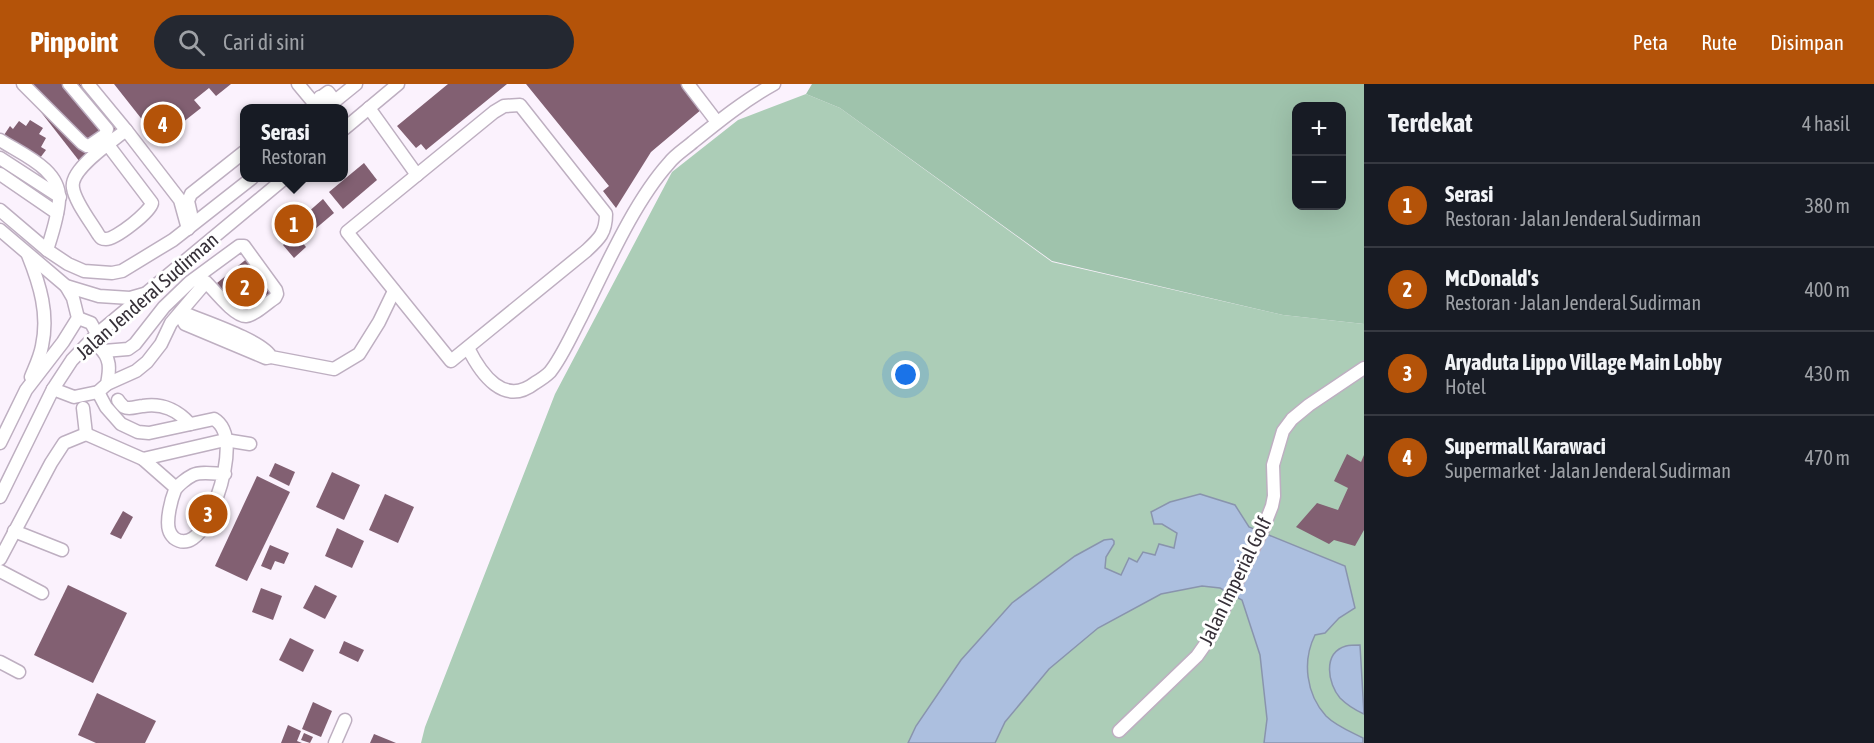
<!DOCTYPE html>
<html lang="id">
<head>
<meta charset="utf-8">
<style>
	:root { --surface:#171b24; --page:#242831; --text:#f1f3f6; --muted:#9ea1a6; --line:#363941; --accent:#b45309 }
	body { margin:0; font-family:"Asap Condensed",sans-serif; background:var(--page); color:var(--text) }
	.controls { position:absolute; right:18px; top:18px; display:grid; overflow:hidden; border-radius:12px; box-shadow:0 6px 24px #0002 }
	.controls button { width:54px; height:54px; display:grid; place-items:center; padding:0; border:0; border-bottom:2px solid var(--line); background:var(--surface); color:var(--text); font:30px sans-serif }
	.you { position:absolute; left:906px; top:291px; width:21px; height:21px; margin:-15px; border:4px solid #fff; border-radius:50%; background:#1a73e8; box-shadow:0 0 0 9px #1a73e833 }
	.badge { display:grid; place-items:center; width:39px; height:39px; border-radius:50%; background:var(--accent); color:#fff; font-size:20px; font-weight:700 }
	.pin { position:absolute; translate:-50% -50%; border:3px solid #fff; box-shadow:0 2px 6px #0006 }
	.popup { position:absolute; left:240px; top:20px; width:108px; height:78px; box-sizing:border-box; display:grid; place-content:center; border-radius:12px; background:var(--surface); filter:drop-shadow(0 2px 4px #0005); font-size:20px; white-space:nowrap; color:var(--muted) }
	.popup b { font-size:22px; color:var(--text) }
	.popup::after { content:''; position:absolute; left:50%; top:100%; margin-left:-12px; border:12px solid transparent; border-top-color:var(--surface) }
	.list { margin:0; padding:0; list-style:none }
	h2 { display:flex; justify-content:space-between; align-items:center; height:78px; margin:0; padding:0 24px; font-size:26px }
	h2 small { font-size:20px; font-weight:400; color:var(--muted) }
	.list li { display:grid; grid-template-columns:39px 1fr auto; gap:18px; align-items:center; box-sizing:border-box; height:84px; padding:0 24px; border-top:2px solid var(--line) }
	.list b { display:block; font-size:22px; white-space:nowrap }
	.list p { margin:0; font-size:20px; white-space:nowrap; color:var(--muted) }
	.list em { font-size:20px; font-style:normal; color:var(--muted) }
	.icon { flex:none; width:33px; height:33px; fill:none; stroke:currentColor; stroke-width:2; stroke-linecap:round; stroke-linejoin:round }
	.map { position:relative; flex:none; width:1364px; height:659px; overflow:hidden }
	header { display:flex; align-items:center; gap:36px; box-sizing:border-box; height:84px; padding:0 30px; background:var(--accent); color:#fff }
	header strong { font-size:28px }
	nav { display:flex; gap:33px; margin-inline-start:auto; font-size:21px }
	.search { width:420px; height:54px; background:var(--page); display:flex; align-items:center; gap:15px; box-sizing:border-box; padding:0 21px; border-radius:33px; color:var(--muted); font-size:22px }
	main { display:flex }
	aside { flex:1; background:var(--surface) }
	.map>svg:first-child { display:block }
	.green { fill:#accdb7 }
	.forest { fill:#9fc3ac; fill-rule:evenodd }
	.water { fill:#acbfdf; stroke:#8994ad; stroke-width:1.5 }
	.building { fill:#826072 }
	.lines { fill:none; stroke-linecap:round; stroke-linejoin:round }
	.minor-casing { stroke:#beafc1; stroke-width:15 }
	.minor { stroke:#fff; stroke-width:12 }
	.labels { text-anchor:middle; stroke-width:6; stroke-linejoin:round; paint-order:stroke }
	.street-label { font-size:20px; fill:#363038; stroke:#fff }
</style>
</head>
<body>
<header>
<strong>Pinpoint</strong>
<div class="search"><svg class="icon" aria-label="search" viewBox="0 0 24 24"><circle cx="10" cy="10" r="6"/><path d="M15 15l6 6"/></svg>Cari di sini</div>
<nav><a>Peta</a><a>Rute</a><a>Disimpan</a></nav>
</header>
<main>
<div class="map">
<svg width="1364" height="659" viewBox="0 0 1364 659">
	<rect width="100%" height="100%" fill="#fbf2fd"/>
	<polygon class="green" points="806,10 840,24 1052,178 1283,231 1364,240 1364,659 421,659 425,643 555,310 672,88 738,36"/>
	<path class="forest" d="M812 0H1364V240L1283 231 1052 177 840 24 806 10ZM1296 22H1342V122H1296Z"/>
	<g class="water">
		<path d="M1200 410 1235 421 1249 443 1345 482 1355 524 1339 534 1325 549 1315 551C1302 577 1306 610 1326 632 1336 642 1351 648 1363 654V659H1264L1267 635 1260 571 1242 516 1220 504 1202 502 1161 510 1098 544 1049 585 1005 638 995 659H908L916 642 961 576 1012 519 1075 472 1104 456 1112 455 1114 457V460L1106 473 1105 484 1121 491 1129 474 1137 478 1143 468 1155 471 1159 460 1174 464 1177 449 1162 440H1154L1151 428 1170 418Z"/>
		<path d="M1360 561 1364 630C1355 626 1347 621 1340 614 1328 600 1322 569 1346 562 1350 561 1355 561 1360 561Z"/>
	</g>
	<g class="building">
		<polygon points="19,0 80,0 118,48 80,78"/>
		<polygon points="114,0 231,0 216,12 209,4 194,16 201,24 159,57"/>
		<polygon points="448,0 507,0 426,66 421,60 416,64 397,42"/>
		<polygon points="526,0 682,0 702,25 651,68 616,124 603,107 609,102"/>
		<polygon points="30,36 43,44 39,50 46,54 41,63 46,66 40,74 4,51 10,42 13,45 19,37 26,42"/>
		<polygon points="364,79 377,96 343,125 329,108"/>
		<polygon points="323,115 334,129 301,157 306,163 294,174 283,161 295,150 290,144"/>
		<polygon points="249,173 273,207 249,227 245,223 240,227 217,199"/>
		<polygon points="1347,370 1361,378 1364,371 1364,446 1355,462 1334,456 1329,460 1296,443 1317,419 1338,426 1348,404 1334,397"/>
		<polygon points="275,379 295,388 289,402 269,392"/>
		<polygon points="332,388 360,401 344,436 316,423"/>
		<polygon points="257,392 290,408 247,497 215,482"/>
		<polygon points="385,410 414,423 398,459 369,446"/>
		<polygon points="123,427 133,433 121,455 110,450"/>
		<polygon points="337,444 364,457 352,484 325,472"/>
		<polygon points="270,461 289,469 284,480 275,477 271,486 261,482"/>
		<polygon points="68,501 127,529 93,599 34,571"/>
		<polygon points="315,501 337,512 325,535 303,524"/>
		<polygon points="261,504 282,512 273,536 252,528"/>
		<polygon points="290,554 314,566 303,588 279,576"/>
		<polygon points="344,557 364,566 358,578 339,569"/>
		<polygon points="97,609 156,637 145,659 96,659 78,651"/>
		<polygon points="313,618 332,627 321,653 302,645"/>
		<polygon points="288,641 301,647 297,657 302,659 281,659"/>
		<polygon points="304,649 313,653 310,659 301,656"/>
		<polygon points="374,650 396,659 370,659"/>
	</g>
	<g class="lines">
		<g class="minor-casing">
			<g id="minor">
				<polyline points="23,0 82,59 87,62 89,62 105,51 107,45 69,0"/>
				<polyline points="88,0 126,46 180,116 188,145"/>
				<polyline points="298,0 318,24"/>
				<polyline points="688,0 717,38"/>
				<polyline points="320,13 329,24"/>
				<polyline points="313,19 328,8 335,17 356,0"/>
				<path d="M520 21 606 130C606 149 599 155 586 167L451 277 347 148 494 28 504 22Z"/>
				<polyline points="369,24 417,91"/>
				<polyline points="344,45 398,0"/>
				<path d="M0 56C21 70 61 85 59 116 58 133 52 150 47 166"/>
				<path d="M108 61 152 119C150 128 116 155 106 155 101 155 101 154 98 150 91 138 75 118 73 104 69 85 113 57 126 46"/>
				<polyline points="0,74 60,113"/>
				<polyline points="0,90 57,129"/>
				<polyline points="0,126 47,166 68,180 84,187 112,189 122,187 173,156 252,94"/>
				<polyline points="191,130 188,117 191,110 244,68"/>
				<polyline points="0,146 66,202 99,212 130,214 144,210"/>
				<path d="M28 171C40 201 49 230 42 262 40 273 35 283 31 293"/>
				<polyline points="78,234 91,239 97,250"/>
				<path d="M468 264C481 290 504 323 535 299 540 296 546 292 550 288 562 273 572 250 581 233 605 185 633 119 669 79 675 71 685 65 693 58 719 37 745 16 774 0"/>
				<path d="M104 267 128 265 135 260 164 223 190 198 239 162H244L276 206 277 210 275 214C267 219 255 231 246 232 235 233 214 206 206 198L171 239 161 260 147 278 136 287 107 300"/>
				<path d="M271 273C265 258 206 238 189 231L181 233 185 240 266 274 271 273 334 285 359 270 379 238 394 207"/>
				<path d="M53 305 74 313 98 308 107 300C110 285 111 274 99 263"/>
				<path d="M98 308 106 323 121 340 138 348 149 349 214 335C241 351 218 418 206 438 200 450 188 464 174 454 171 451 170 450 169 446 166 436 171 416 175 406 178 401 187 394 193 391 201 387 216 390 225 390"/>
				<path d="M118 316C119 318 123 322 124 323 130 326 138 322 143 322 163 319 177 326 190 340"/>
				<polyline points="86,350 143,375 225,356 250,360"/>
				<polyline points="0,359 26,306 63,258 78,234 73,214 66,202"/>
				<polyline points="143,375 176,404"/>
				<polyline points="0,413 53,305 72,276 97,250 285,94"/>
				<polyline points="14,447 62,466"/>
				<polyline points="0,475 51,379 64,359 86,350 83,324"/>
				<polyline points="0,487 42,509"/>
				<polyline points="0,578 19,588"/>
				<polyline points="1119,647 1197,572 1209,555 1263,445 1272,422 1274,412 1273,381 1283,347 1292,335 1309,321 1364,284"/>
				<polyline points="335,659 345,636"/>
			</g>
		</g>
		<use href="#minor" class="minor"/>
	</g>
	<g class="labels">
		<g class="street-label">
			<text transform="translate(147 212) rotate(-41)" y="7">Jalan Jenderal Sudirman</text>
			<text transform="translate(1235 497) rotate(-64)" y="7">Jalan Imperial Golf</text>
		</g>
	</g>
</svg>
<div class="controls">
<button>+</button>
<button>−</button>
</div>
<div class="you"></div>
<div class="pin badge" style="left:294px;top:140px">1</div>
<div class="popup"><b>Serasi</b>Restoran</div>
<div class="pin badge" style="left:245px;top:203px">2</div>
<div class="pin badge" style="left:208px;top:430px">3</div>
<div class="pin badge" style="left:163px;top:40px">4</div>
</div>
<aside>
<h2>Terdekat<small>4 hasil</small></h2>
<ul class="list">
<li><span class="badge">1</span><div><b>Serasi</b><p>Restoran · Jalan Jenderal Sudirman</p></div><em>380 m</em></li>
<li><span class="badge">2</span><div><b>McDonald's</b><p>Restoran · Jalan Jenderal Sudirman</p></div><em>400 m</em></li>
<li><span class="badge">3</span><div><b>Aryaduta Lippo Village Main Lobby</b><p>Hotel</p></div><em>430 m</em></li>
<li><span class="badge">4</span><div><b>Supermall Karawaci</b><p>Supermarket · Jalan Jenderal Sudirman</p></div><em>470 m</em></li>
</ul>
</aside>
</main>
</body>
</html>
